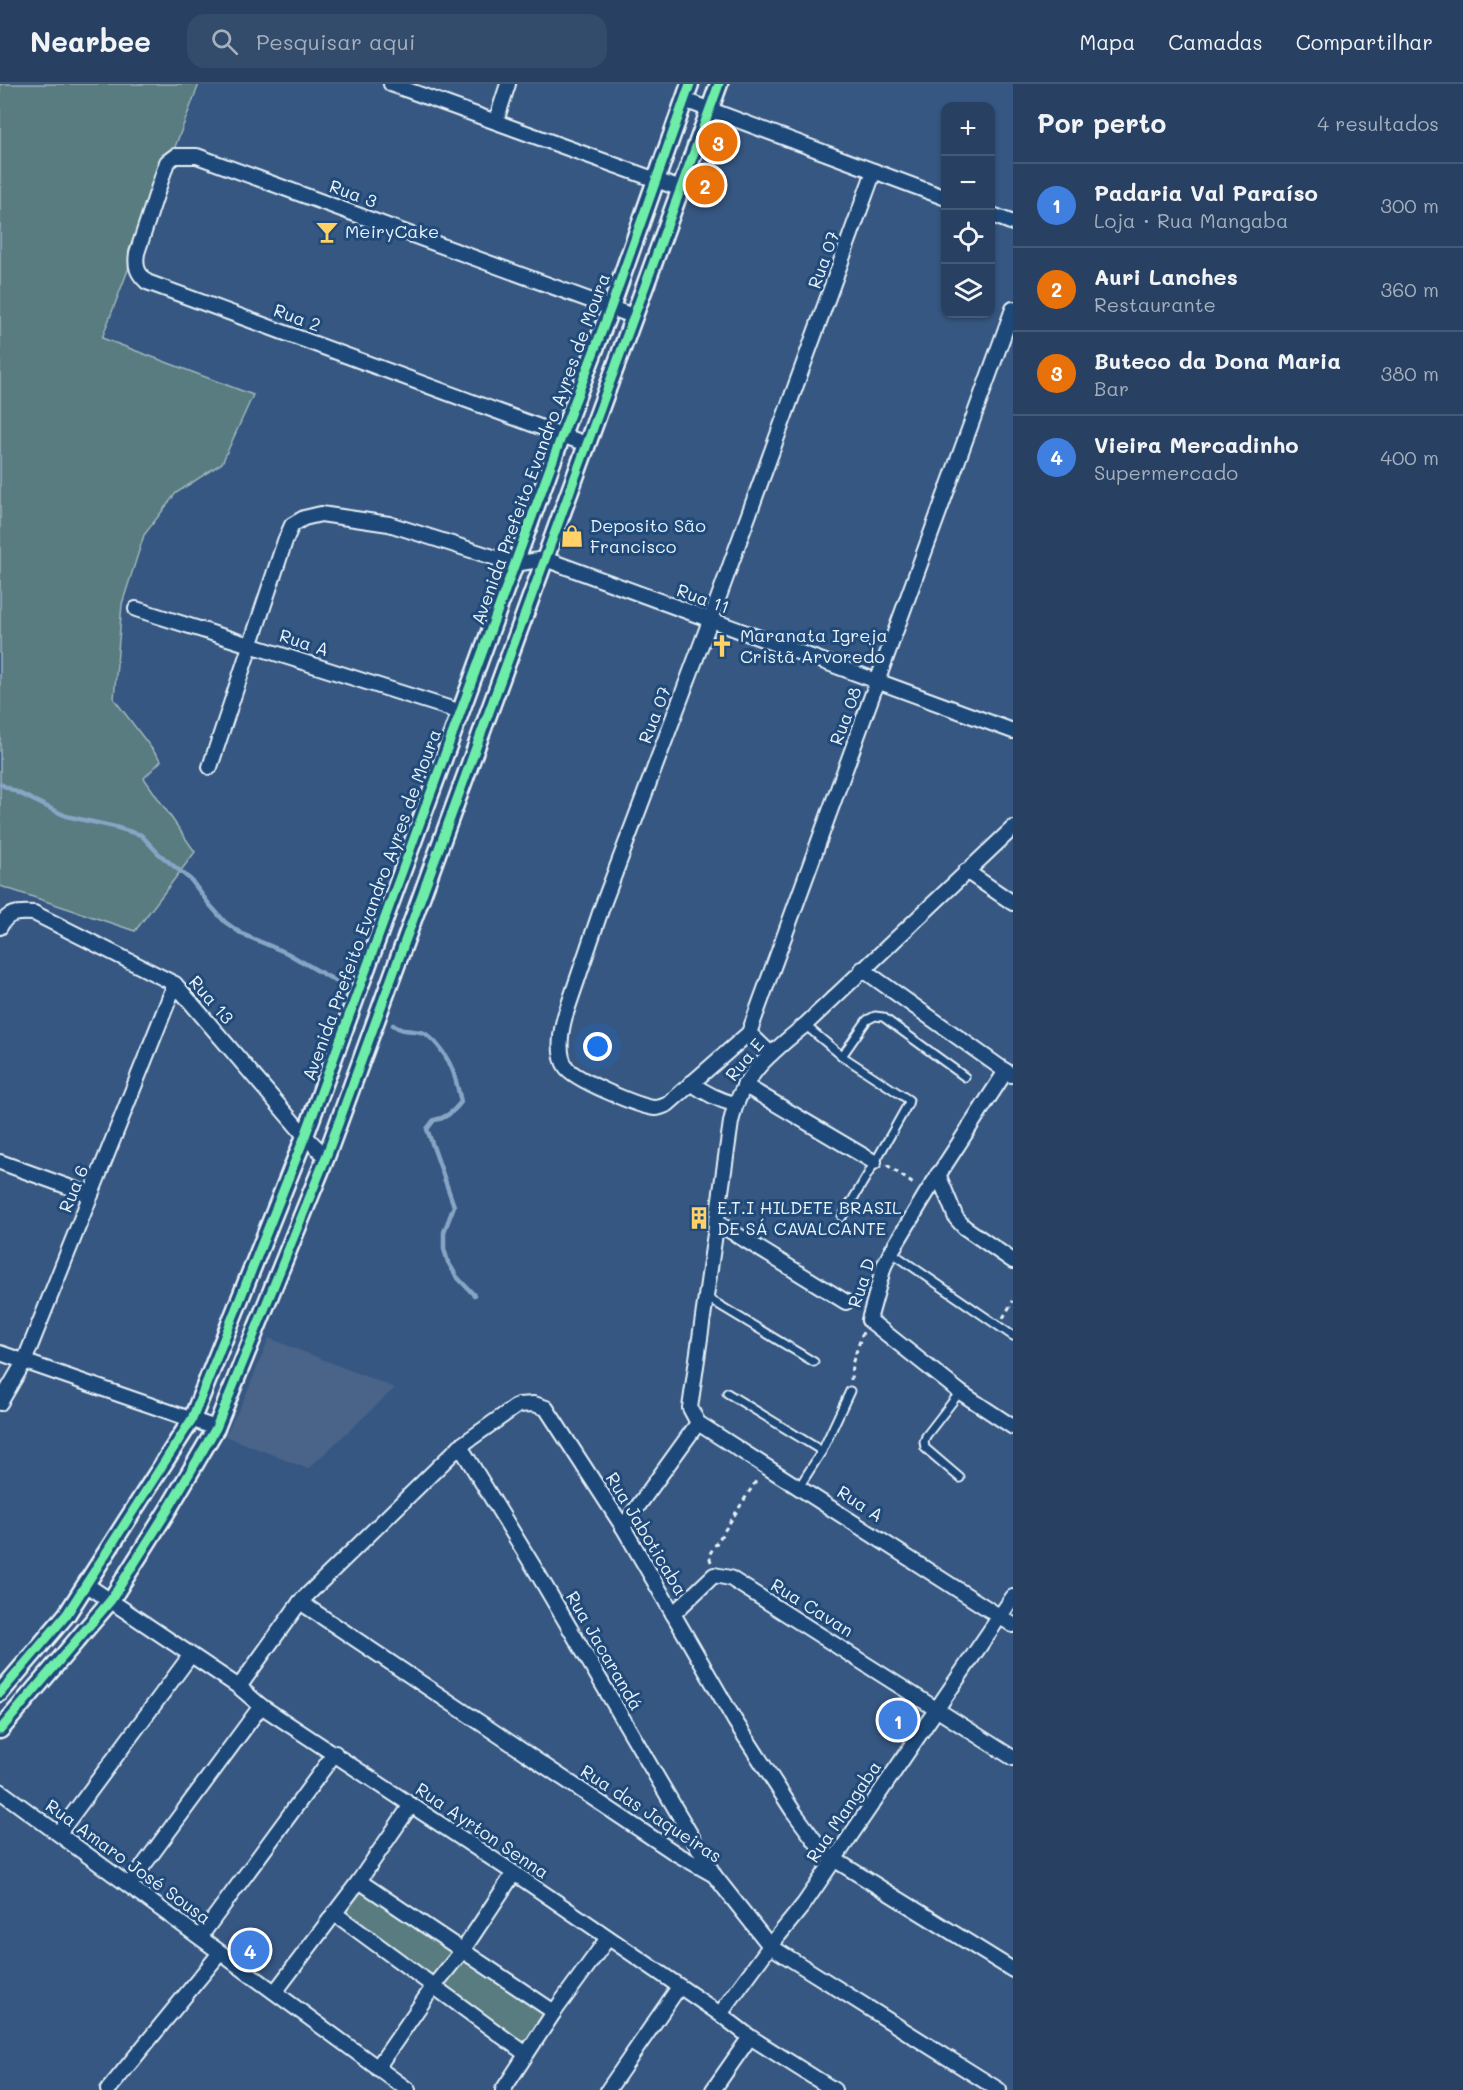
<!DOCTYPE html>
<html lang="pt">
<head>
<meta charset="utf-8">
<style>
	:root { --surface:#284162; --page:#344c6b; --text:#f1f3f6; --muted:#a5afbe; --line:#445a77; --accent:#ffd166 }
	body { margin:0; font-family:Mali,sans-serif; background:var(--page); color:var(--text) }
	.controls { position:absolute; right:18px; top:18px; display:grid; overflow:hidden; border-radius:12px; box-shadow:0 2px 4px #0004 }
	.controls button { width:54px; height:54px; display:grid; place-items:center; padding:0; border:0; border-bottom:2px solid var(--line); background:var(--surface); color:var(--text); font:30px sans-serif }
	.you { position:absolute; left:598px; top:963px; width:21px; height:21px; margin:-15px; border:4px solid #fff; border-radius:50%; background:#1a73e8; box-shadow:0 0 0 9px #1a73e833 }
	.badge { display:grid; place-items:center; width:39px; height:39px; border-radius:50%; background:var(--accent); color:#fff; font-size:20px; font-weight:700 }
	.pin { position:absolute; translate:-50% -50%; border:3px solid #fff; box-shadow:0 2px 6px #0006 }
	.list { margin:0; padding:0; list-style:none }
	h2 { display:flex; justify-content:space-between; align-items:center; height:78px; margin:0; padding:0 24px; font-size:26px }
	h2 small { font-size:20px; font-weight:400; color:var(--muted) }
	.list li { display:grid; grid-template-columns:39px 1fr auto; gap:18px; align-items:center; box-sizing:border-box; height:84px; padding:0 24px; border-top:2px solid var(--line) }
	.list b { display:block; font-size:22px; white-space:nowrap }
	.list p { margin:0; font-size:20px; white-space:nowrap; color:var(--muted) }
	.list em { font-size:20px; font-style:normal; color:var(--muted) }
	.icon { flex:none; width:33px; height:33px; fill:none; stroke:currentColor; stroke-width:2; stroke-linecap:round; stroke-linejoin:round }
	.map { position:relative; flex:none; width:1013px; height:2006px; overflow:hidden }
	header { display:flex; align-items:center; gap:36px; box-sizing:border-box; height:84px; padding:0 30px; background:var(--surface); border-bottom:2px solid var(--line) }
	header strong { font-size:28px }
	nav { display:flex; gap:33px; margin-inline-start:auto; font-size:21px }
	.search { width:420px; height:54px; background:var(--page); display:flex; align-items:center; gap:15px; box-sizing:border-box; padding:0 21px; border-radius:18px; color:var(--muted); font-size:22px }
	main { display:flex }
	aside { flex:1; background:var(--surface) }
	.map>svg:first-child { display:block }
	.built { fill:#496389 }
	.green { fill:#587b80; stroke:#a0b6bc; stroke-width:1.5 }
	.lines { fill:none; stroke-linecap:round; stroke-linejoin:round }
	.stream { stroke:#87a5c4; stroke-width:4.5 }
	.service-casing { stroke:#e8f1f8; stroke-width:11 }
	.minor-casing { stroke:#e8f1f8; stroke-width:18 }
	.tertiary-casing { stroke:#e8f1f8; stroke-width:21 }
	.path { stroke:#e8f1f8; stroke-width:3; stroke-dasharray:4.5 4.5; stroke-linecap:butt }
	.service { stroke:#1f4a7a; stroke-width:7 }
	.minor { stroke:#1f4a7a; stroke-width:14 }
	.tertiary { stroke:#1f4a7a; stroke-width:16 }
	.cycleway-casing { stroke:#1f4a7a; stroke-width:13 }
	.cycleway { stroke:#6deda7; stroke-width:9 }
	.labels { text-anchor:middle; stroke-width:6; stroke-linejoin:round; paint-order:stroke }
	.street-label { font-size:18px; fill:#e8f1f8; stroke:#1f4a7a }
	.poi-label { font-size:18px; fill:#e8f1f8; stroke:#1f4a7a; text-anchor:start }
</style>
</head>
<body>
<header>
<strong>Nearbee</strong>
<div class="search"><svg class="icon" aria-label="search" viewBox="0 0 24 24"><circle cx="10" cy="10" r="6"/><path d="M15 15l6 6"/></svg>Pesquisar aqui</div>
<nav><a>Mapa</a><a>Camadas</a><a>Compartilhar</a></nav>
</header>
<main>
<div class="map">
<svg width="1013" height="2006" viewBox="0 0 1013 2006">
	<rect width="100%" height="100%" fill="#365782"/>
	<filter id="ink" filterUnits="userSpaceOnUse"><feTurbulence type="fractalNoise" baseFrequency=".0167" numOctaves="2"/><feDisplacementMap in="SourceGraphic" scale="12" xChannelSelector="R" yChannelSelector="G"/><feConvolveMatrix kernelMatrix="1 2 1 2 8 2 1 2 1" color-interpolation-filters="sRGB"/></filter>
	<g filter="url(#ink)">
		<polygon class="built" points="269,1254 395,1304 308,1385 225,1352 245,1313"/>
		<g class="green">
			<polygon points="0,0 199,0 102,254 253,311 222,379 176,409 144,451 122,520 114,615 161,677 144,694 195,768 135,847 0,802"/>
			<polygon points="359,1806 368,1808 450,1863 452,1870 439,1889 429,1891 346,1831 346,1823"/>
			<polygon points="462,1873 541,1926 545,1933 529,1956 520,1958 445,1903 445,1894"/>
		</g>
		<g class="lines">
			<g class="stream">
				<polyline points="0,700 66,732 115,743 141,751 159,770 191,796 209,820 225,838 242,850 287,869 339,899"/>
				<path d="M393 941C404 949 412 945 424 949 429 951 431 955 435 958 453 979 455 992 461 1018 454 1027 446 1035 434 1036L427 1045 454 1122 444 1148V1165L448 1178 457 1193 474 1211"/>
			</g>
			<g class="service-casing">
				<g id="service">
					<path d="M805 941 842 972 909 1016 908 1020C887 1058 865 1096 842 1133"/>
					<polyline points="842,972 867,936 875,932 883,933 965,993"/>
					<polyline points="891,1168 1013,1252"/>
					<polyline points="706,1213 814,1278"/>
					<polyline points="960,1308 926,1352 924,1358 925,1364 960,1394"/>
					<polyline points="727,1309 822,1367"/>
					<polyline points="799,1403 822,1367 850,1307"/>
				</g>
			</g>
			<g class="minor-casing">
				<g id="minor">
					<polyline points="391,0 681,105"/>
					<polyline points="684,16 946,114"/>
					<polyline points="496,37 508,0"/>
					<path d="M874 87 710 537 602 823 565 932C561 946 557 970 566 983 573 995 640 1023 655 1024 659 1024 664 1022 668 1020L749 949 1013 225"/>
					<polyline points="990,130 1013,139"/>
					<path d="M586 360 147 198C137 189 135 182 137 169L167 78 175 72H197L633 232"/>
					<polyline points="136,525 461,628"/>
					<polyline points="210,683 285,457 292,441 304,434 321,430 389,440 515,480 545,475 1013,647"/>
					<path d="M1013 744 805 941C771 969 740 992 731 1038L690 1324 698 1339 1013 1541"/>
					<polyline points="966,787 1013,819"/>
					<path d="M0 843C7 828 18 828 34 829L175 900 305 1052 326 1073"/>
					<polyline points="862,885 1011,991"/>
					<polyline points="749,949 771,970"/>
					<polyline points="1006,987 926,1110 891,1168 884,1182 869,1236 960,1308 1013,1343"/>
					<path d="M691 999C705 1009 718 1016 734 1020"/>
					<polyline points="744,1001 874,1078"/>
					<polyline points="0,1078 91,1111"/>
					<polyline points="938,1090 956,1134 964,1143 1013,1177"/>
					<polyline points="716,1138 846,1218"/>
					<polyline points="0,1269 216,1344"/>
					<polyline points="0,1319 24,1278 175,900"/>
					<polyline points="460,1362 538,1490 713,1789"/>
					<polyline points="623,1443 698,1339"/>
					<polyline points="87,1501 239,1603 261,1622 514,1789 720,1930 750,1953 834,2006"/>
					<polyline points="300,1518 675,1769 714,1791 770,1862 999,2006"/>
					<polyline points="673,1530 714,1491 730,1494 1013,1674"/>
					<polyline points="239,1603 300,1518 460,1362 518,1321 534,1320 546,1324 623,1443 735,1637 793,1727 824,1769 1013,1886"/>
					<polyline points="0,1707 408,2006"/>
					<polyline points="59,1749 190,1572"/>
					<polyline points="359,1797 554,1928"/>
					<polyline points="129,1801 261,1622"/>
					<polyline points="334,1829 526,1970"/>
					<polyline points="200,1853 335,1669"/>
					<polyline points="275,1908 359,1797 411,1721"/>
					<polyline points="720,1930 770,1862 804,1820 1013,1513"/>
					<polyline points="377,1984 433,1903 463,1866 514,1789"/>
					<polyline points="108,2006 220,1869"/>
					<polyline points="503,2006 554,1928 608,1854"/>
					<polyline points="608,2006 679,1903"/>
					<polyline points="713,2006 750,1953"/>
				</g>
			</g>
			<g class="tertiary-casing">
				<g id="tertiary">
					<polyline points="0,1609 67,1530 192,1335 305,1052 562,351 611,223 690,0"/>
					<polyline points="0,1646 111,1516 169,1424 216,1344 326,1073 719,0"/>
				</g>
			</g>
			<g class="path">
				<polyline points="887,1081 916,1102"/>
				<polyline points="1003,1234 1013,1217"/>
				<polyline points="851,1296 852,1280 863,1248"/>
				<polyline points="711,1478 709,1471 758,1394"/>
			</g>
			<use href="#service" class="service"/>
			<use href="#minor" class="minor"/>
			<use href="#tertiary" class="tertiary"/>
			<g class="cycleway-casing">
				<g id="cycleway">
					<polyline points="0,1609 67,1530 192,1335 305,1052 562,351 611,223 690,0"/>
					<polyline points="0,1646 111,1516 169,1424 216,1344 326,1073 719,0"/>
				</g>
			</g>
			<use href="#cycleway" class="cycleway"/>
		</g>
	</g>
	<defs>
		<g id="bar-bare" transform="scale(1.8)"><path d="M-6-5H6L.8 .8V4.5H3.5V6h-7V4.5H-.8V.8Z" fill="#ffd166" stroke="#1f4a7a" stroke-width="2.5" paint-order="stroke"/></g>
		<g id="shop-bare" transform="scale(1.8)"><path d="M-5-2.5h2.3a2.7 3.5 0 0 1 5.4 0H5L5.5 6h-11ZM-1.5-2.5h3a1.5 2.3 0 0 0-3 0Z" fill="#ffd166" stroke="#1f4a7a" stroke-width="2.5" paint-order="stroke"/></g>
		<g id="church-bare" transform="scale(1.8)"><path d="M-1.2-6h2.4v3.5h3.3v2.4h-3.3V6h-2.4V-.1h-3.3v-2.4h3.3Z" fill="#ffd166" stroke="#1f4a7a" stroke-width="2.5" paint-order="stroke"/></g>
		<g id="building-bare" transform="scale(1.8)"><path d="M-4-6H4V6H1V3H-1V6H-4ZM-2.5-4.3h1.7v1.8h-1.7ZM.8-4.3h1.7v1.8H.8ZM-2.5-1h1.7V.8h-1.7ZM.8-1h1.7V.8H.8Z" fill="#ffd166" stroke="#1f4a7a" stroke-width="2.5" paint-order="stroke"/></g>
	</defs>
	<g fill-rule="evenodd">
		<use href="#bar-bare" x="327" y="148"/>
		<use href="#shop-bare" x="572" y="452"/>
		<use href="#church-bare" x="722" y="562"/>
		<use href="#building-bare" x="699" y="1134"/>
	</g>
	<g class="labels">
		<g class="street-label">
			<text transform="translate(353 110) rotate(20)" y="6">Rua 3</text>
			<text transform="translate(824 176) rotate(-70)" y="6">Rua 07</text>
			<text transform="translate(297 234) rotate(20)" y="6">Rua 2</text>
			<text transform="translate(541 365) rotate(-70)" y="6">Avenida Prefeito Evandro Ayres de Moura</text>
			<text transform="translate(703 515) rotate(20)" y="6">Rua 11</text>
			<text transform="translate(304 559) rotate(18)" y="6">Rua A</text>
			<text transform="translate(655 631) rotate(-69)" y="6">Rua 07</text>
			<text transform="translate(846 632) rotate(-70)" y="6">Rua 08</text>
			<text transform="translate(372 821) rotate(-70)" y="6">Avenida Prefeito Evandro Ayres de Moura</text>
			<text transform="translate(211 916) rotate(49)" y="6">Rua 13</text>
			<text transform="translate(745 976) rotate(-50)" y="6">Rua E</text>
			<text transform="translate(74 1105) rotate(-68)" y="6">Rua 6</text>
			<text transform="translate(862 1199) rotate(-72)" y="6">Rua D</text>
			<text transform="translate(860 1420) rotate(33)" y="6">Rua A</text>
			<text transform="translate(646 1450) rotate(59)" y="6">Rua Jaboticaba</text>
			<text transform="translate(812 1524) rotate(32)" y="6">Rua Cavan</text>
			<text transform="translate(604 1567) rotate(60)" y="6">Rua Jacarandá</text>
			<text transform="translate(844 1728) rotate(-56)" y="6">Rua Mangaba</text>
			<text transform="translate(651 1730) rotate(33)" y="6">Rua das Jaqueiras</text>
			<text transform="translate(482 1747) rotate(34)" y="6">Rua Ayrton Senna</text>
			<text transform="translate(128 1778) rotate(36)" y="6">Rua Amaro José Sousa</text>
		</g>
		<g class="poi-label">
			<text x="345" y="154">MeiryCake</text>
			<text x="590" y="448">Deposito São<tspan x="590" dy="21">Francisco</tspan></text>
			<text x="740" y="558">Maranata Igreja<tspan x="740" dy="21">Cristã Arvoredo</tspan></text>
			<text x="717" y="1130">E.T.I HILDETE BRASIL<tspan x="717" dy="21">DE SÁ CAVALCANTE</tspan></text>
		</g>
	</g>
</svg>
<div class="controls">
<button>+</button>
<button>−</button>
<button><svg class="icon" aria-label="locate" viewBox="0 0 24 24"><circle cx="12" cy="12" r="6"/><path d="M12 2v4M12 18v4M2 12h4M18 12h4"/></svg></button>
<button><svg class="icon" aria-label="layers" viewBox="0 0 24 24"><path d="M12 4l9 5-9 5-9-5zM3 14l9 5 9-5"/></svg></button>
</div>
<div class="you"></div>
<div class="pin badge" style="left:898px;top:1636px;background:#3f7fe0">1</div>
<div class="pin badge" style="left:705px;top:101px;background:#e8710a">2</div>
<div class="pin badge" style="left:718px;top:58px;background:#e8710a">3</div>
<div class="pin badge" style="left:250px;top:1866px;background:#3f7fe0">4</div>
</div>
<aside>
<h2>Por perto<small>4 resultados</small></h2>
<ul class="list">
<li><span class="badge" style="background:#3f7fe0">1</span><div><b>Padaria Val Paraíso</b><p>Loja · Rua Mangaba</p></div><em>300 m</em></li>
<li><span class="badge" style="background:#e8710a">2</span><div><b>Auri Lanches</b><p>Restaurante</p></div><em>360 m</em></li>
<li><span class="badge" style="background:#e8710a">3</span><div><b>Buteco da Dona Maria</b><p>Bar</p></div><em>380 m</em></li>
<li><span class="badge" style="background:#3f7fe0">4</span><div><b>Vieira Mercadinho</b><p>Supermercado</p></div><em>400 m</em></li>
</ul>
</aside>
</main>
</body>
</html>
